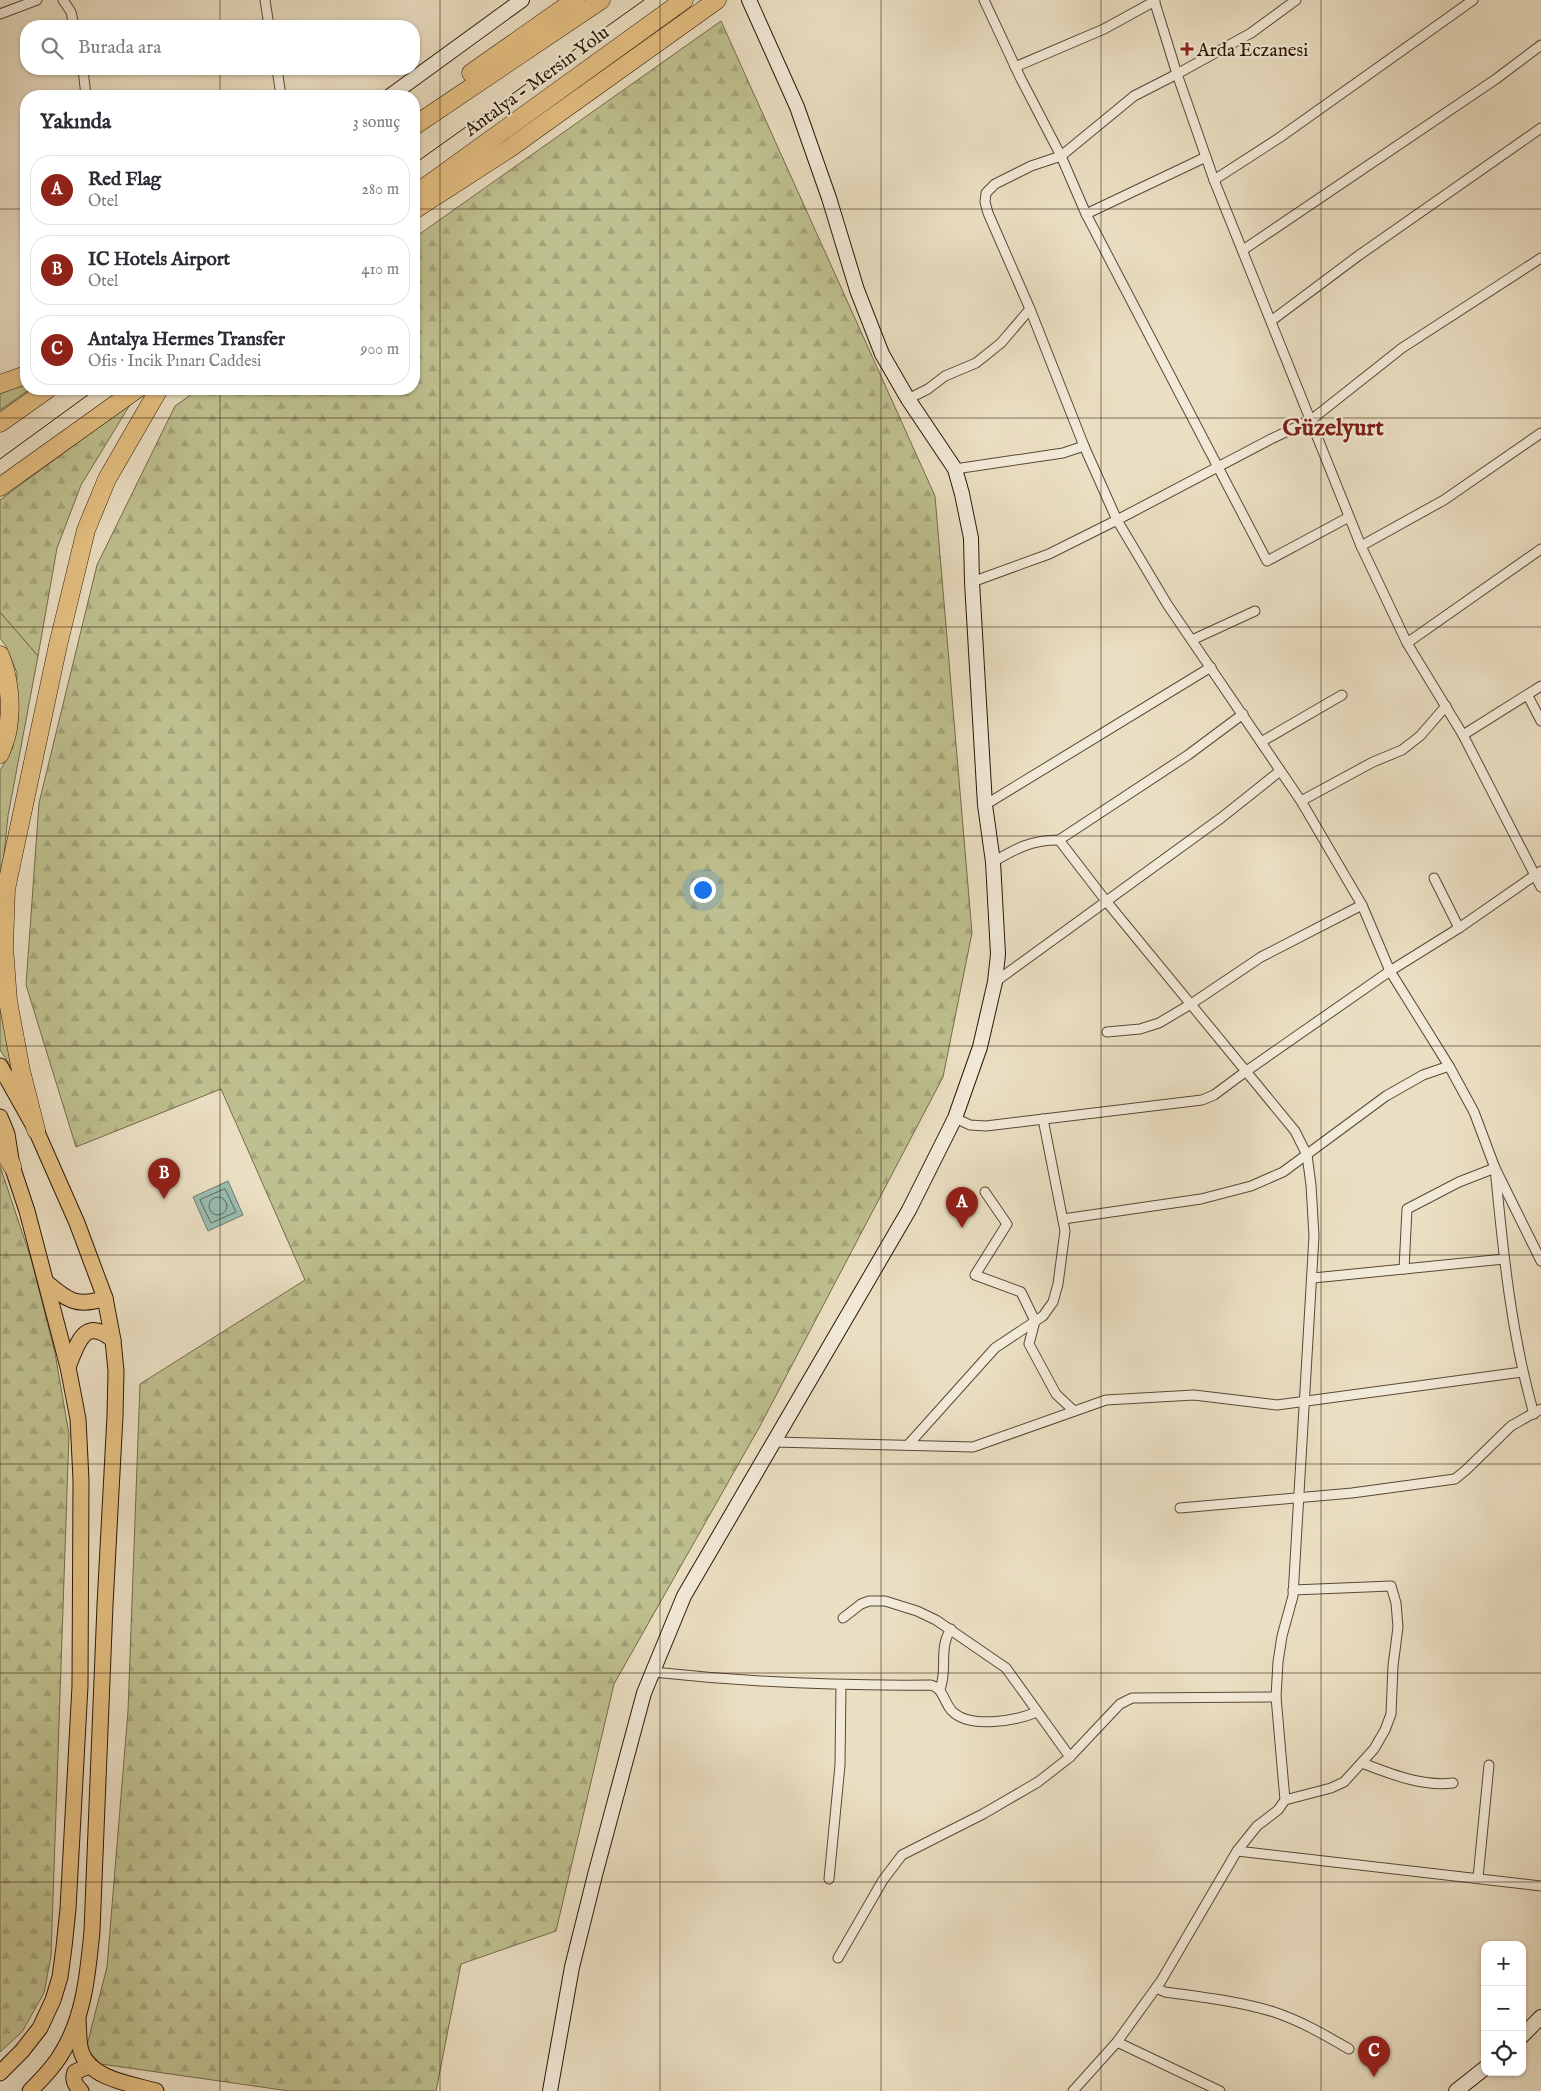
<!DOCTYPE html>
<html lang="tr">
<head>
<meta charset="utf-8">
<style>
	:root { --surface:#fff; --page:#f7f7f7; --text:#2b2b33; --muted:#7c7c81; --line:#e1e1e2; --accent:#8f2418 }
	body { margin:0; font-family:"IM FELL English",serif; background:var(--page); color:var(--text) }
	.controls { position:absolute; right:15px; bottom:15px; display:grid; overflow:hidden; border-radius:10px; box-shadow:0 1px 4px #0004 }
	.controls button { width:45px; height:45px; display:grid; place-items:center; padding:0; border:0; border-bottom:1px solid var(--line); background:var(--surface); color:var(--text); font:25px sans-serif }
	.you { position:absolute; left:702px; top:889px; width:18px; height:18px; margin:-12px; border:4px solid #fff; border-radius:50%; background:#1a73e8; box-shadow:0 0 0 8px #1a73e833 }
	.badge { display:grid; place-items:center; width:32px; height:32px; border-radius:50%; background:var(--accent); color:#fff; font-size:16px; font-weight:700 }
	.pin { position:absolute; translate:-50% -41px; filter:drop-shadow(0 1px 2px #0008) }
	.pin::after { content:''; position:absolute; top:26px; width:18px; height:15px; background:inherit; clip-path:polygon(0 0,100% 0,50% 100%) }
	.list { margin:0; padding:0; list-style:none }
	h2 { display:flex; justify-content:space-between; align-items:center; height:65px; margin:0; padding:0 20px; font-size:21px }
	h2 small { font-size:16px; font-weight:400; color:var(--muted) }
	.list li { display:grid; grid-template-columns:32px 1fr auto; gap:15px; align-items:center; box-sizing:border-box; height:70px; margin:0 10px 10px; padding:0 10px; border:1px solid var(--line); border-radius:20px }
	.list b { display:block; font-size:19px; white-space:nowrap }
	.list p { margin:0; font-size:16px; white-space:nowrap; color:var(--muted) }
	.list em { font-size:16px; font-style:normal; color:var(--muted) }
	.icon { flex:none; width:28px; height:28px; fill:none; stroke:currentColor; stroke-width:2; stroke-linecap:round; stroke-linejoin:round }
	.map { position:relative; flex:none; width:1541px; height:2091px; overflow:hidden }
	.search { position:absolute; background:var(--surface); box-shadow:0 1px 4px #0004; left:20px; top:20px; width:400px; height:55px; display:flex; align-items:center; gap:12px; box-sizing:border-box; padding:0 18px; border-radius:20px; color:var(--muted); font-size:19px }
	.panel { position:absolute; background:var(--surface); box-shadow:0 1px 4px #0004; left:20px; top:90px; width:400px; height:305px; border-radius:20px }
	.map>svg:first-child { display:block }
	.green { fill:#bfc08f; stroke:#746b4a }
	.forest { fill:url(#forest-firs); stroke:#746b4a }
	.water { fill:#98bdb1; stroke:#6c7a6d }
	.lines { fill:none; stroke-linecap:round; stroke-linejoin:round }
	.shore { stroke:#616a5c; stroke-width:1 }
	.street-casing { stroke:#5a4835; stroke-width:11 }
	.secondary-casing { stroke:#2a1606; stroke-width:16 }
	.primary-casing { stroke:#2a1606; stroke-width:17 }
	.highway-casing { stroke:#2a1606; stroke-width:19 }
	.street { stroke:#f2ead8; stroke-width:9 }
	.secondary { stroke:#f2ead8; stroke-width:14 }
	.primary { stroke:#e6c082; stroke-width:15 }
	.highway { stroke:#e6c082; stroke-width:18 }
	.tram { stroke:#2a1606; stroke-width:1 }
	.grid { fill:none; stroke:#2a1606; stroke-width:1; stroke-opacity:0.55 }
	.poi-dot { fill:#8f2418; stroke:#f2ead8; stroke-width:2 }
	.labels { text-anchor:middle; stroke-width:4.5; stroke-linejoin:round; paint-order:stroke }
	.poi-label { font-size:19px; fill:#2a1606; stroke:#f2ead8; text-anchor:start }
	.street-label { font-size:19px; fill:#2a1606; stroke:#f2ead8 }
	.district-label { font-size:24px; font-weight:bold; fill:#7a1f14; stroke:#f2ead8 }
</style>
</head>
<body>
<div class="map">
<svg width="1541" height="2091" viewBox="0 0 1541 2091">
	<defs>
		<pattern id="forest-firs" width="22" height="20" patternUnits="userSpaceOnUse" patternTransform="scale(1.25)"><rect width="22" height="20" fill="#bfc08f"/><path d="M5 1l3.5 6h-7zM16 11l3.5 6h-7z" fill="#a4a47a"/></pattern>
	</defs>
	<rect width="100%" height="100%" fill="#ebdfc3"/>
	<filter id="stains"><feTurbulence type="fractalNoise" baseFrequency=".004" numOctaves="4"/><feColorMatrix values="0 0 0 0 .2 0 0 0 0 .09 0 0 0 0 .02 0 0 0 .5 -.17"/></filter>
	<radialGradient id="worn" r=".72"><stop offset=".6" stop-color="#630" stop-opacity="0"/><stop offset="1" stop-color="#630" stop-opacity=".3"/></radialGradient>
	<g class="green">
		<polygon points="26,383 26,389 30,389 0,410 0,393"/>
		<polygon points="0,612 38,656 8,816 0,892 0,771 13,747 17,673 6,646 0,638"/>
		<polygon points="0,976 14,1071 0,1050"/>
	</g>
	<g class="forest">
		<polygon points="721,21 935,496 972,933 943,1077 760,1426 614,1684 556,1931 461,1964 436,2091 289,2091 101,2064 86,2049 107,1967 128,1711 140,1384 305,1280 221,1089 76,1147 26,985 39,803 97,565 175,406 199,389 414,389 414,238"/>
		<polygon points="131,403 81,485 57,548 38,656 0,612 0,500"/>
		<polygon points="0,1166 32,1262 55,1353 69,1434 51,1956 44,1993 22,2032 0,2052"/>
	</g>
	<polygon class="water" points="228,1181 243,1215 208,1231 193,1197"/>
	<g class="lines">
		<g class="shore">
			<polygon points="225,1189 236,1212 211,1223 200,1200"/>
			<circle cx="218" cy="1206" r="9"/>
		</g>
		<g class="street-casing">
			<g id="street">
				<polyline points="63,0 71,12 74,26"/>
				<polyline points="265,0 269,26"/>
				<polyline points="984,0 1021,79 1061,156 1086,214 1267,561 1349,517"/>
				<polyline points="1154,0 1177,74 1214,180 1361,546 1407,643 1463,735 1541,887"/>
				<polyline points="1296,0 1251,33 1177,74 1134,96 1061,156 1031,166 995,184 986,193 985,202 988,213 1030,309 1084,446 1117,520 1167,604 1301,801 1362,905 1390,971 1449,1066 1474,1112 1495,1168 1541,1261"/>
				<polyline points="0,14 37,0"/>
				<polyline points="1015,67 1104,29 1155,1"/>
				<polyline points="83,69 86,96"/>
				<polyline points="277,69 281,96"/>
				<polyline points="1214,180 1279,138 1473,0"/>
				<polyline points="1086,214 1206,157"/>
				<polyline points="1243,250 1496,79 1541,45"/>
				<polyline points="1271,321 1358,256 1541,128"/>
				<polyline points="908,399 928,389 945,376 976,363 1001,343 1030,309"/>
				<polyline points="955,469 1063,453 1084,446"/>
				<polyline points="1361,546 1444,500 1541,433"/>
				<polyline points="972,582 1049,554 1117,520 1271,439 1311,420 1402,348 1541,258"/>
				<polyline points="1192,640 1255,611"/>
				<polyline points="1407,643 1541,549"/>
				<polyline points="1528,696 1541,721"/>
				<polyline points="1463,735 1541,686"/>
				<polyline points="1261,742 1342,695"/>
				<polyline points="1301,801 1373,762 1402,750 1420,736 1446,706"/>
				<polyline points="985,805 1211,667"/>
				<polyline points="1059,840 1106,901 1295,1131 1307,1155 1311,1185 1314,1236 1293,1596 1282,1636 1278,1662 1276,1697 1285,1800 1278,1810 1257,1826 1237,1851 1161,1981 1117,2042 1073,2091"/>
				<path d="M993 862C1017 848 1031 840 1059 840L1188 755 1243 714"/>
				<polyline points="1434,878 1459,928"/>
				<polyline points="995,982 1221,818 1280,771"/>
				<polyline points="1107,1032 1140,1029 1159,1023 1191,1004 1261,957 1362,905"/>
				<polyline points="955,1118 970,1125 986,1126 1202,1100 1214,1095 1245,1072 1390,971 1459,928 1541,871"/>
				<polyline points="985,1192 1007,1224 975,1275 1021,1292 1035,1321 1029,1344 1056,1394 1074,1411"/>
				<polyline points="1063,1219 1201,1199 1251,1186 1283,1172 1386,1096 1423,1075 1449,1066"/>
				<polyline points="1404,1269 1504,1259"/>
				<path d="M1313 1278 1404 1269 1407 1209 1459 1182 1495 1168C1503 1251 1511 1334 1534 1414"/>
				<polyline points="774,1442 973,1447 1106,1400 1194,1395 1277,1405 1522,1372"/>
				<polyline points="908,1445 995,1348 1043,1316 1053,1302 1058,1284 1065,1231 1043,1119"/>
				<polyline points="1180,1508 1352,1493 1455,1479 1466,1470 1511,1426 1541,1409"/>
				<polyline points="843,1618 861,1604 869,1601 885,1601 917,1611 936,1620 1006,1668 1070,1757"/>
				<path d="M653 1672C745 1682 838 1686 931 1685 944 1689 943 1701 952 1711 969 1729 1016 1721 1037 1712"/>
				<path d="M940 1689C948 1670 938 1648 951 1629"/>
				<path d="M1362 1763C1391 1774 1422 1787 1453 1783"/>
				<polyline points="1285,1800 1331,1788 1344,1782 1374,1749 1385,1730 1391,1714 1393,1666 1398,1627 1396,1603 1391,1586 1293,1590"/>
				<polyline points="1237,1851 1541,1886"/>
				<polyline points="1478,1878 1489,1765"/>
				<polyline points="829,1879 840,1765 841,1685"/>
				<polyline points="838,1958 883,1880 902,1855 983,1814 1038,1782 1070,1757 1120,1704 1132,1698 1276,1697"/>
				<path d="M1156 1988 1165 1992C1201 1997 1238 2001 1274 2012 1301 2021 1325 2035 1349 2049"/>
				<polyline points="1117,2042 1220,2091"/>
			</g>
		</g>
		<g class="secondary-casing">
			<g id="secondary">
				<polyline points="390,96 522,0"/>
				<polyline points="1522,2036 1541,2017"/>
				<polyline points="550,2091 572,1967 595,1875 644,1693 684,1596 909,1210 955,1118 980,1047 995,982 998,954 993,862 985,805 972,582 971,538 962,494 955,469 908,399 882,354 857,290 829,198 797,107 749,0"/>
				<polyline points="1456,2091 1485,2068"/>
			</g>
		</g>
		<g class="primary-casing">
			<g id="primary">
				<path d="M0 1066 36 1130 77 1223 105 1298 113 1340 116 1371 115 1416 105 1605 92 1931C88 1973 84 2019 60 2056 52 2069 41 2080 30 2091"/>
				<polyline points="0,1117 7,1134 12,1166 27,1211 68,1367 78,1419 81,1480 80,1686 68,1909 64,1947 60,1977 53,2000 40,2028 22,2051 0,2073"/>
				<path d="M46 1282C67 1300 77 1308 105 1298"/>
				<path d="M68 1367C78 1343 84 1316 113 1340"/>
				<path d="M78 2019C79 2029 78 2041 81 2051 89 2079 132 2084 156 2091"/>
				<path d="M81 2091C75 2085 72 2080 75 2072L89 2066"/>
			</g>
		</g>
		<g class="highway-casing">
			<g id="highway">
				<polyline points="471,73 575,0"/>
				<polyline points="414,126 601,0"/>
				<polyline points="414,195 684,0"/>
				<polyline points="414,210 510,148 717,0"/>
				<polyline points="0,384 26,375"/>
				<polyline points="0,423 48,389"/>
				<polyline points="0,487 137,389"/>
				<path d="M0 655C9 677 12 705 8 728 7 737 3 746 0 754"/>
				<polyline points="36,1130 21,1071 8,1001 4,947 6,889 58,645 86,530 107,479 159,389"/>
				<polyline points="0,1143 12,1166"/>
			</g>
		</g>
		<use href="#street" class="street"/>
		<use href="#secondary" class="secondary"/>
		<use href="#primary" class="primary"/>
		<use href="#highway" class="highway"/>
		<g class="tram">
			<polyline points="414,164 644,0"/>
			<polyline points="0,459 96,389"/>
		</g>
	</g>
	<path class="grid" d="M220 0V26M440 0V2091M660 0V2091M881 0V2091M1101 0V2091M1321 0V2091M220 69V96M0 209H26M414 209H1541M220 389V2091M0 418H1541M0 627H1541M0 836H1541M0 1046H1541M0 1255H1541M0 1464H1541M0 1673H1541M0 1882H1541"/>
	<path class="poi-dot" d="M1184.5 41.5h5v5h5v5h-5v5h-5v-5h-5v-5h5z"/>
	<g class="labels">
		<g class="poi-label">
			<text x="1197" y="56">Arda Eczanesi</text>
		</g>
		<g class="street-label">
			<text transform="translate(536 80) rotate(-36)" y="7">Antalya - Mersin Yolu</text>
		</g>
		<g class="district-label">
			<text x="1333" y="435">Güzelyurt</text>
		</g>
	</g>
	<rect width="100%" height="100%" filter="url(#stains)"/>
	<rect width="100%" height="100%" fill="url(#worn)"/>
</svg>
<div class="controls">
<button>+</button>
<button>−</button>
<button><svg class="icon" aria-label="locate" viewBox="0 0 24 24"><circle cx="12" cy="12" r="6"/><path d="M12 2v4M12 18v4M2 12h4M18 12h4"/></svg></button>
</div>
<div class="you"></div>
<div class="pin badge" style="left:962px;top:1228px">A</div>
<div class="pin badge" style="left:164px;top:1199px">B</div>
<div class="pin badge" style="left:1374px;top:2077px">C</div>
<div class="search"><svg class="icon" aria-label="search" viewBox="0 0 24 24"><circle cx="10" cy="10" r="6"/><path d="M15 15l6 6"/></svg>Burada ara</div>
<section class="panel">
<h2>Yakında<small>3 sonuç</small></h2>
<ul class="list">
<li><span class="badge">A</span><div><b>Red Flag</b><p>Otel</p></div><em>280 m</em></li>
<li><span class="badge">B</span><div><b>IC Hotels Airport</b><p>Otel</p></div><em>410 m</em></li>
<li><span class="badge">C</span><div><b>Antalya Hermes Transfer</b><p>Ofis · Incik Pınarı Caddesi</p></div><em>900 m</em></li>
</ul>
</section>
</div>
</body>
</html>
